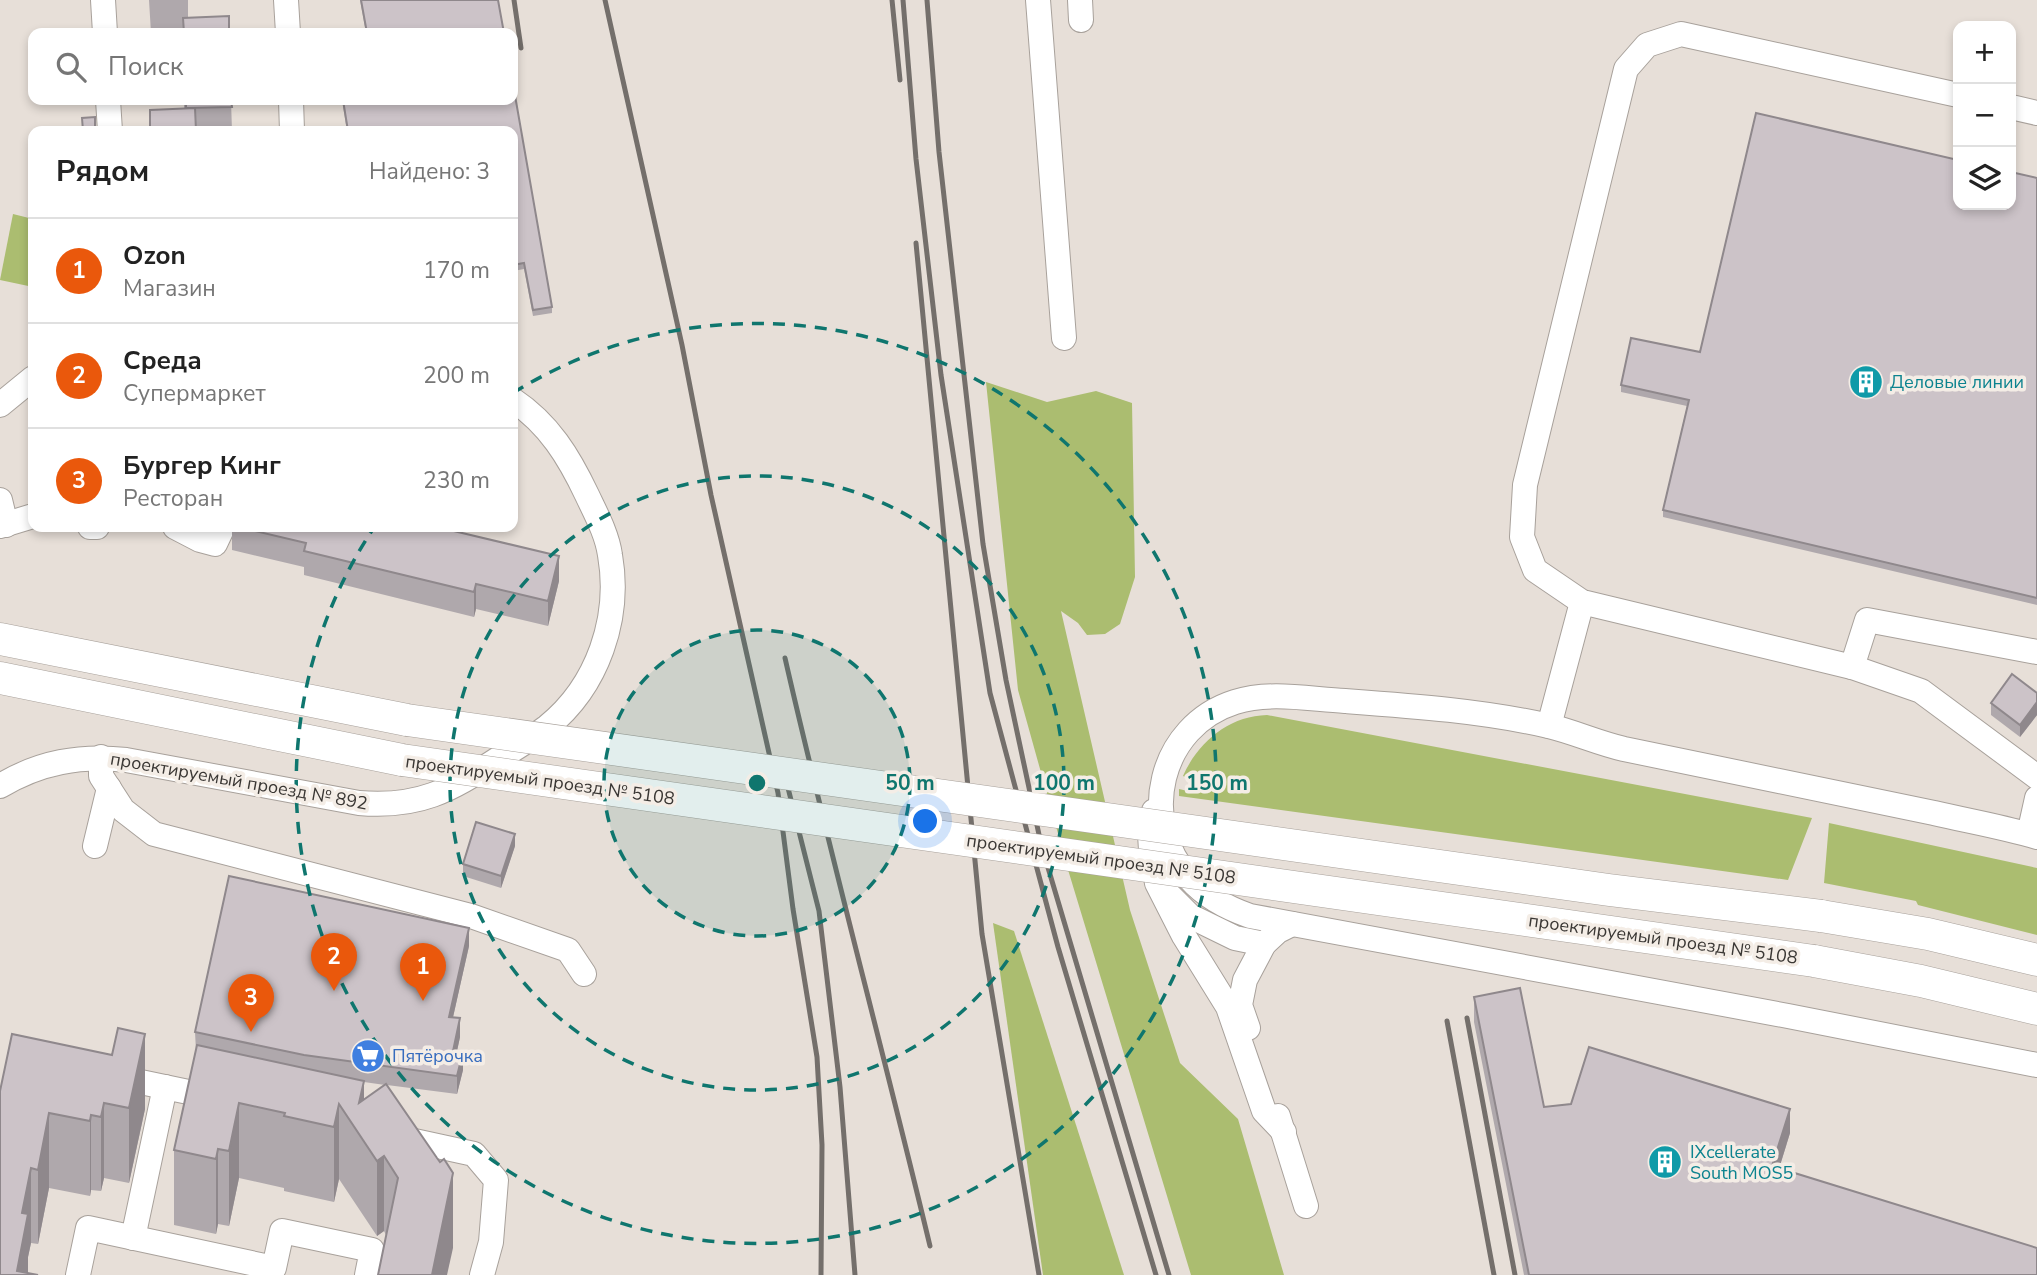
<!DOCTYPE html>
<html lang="ru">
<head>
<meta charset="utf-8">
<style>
	:root { --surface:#fff; --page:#f6f6f6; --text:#222; --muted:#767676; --line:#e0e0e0; --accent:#ea580c }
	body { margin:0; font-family:"Nunito Sans",sans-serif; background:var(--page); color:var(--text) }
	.controls { position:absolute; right:21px; top:21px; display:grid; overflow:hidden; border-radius:14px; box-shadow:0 4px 10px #0003 }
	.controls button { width:63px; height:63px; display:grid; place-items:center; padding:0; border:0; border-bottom:2px solid var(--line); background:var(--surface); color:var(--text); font:35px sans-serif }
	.you { position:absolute; left:926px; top:822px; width:24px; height:24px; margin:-18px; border:5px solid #fff; border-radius:50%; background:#1a73e8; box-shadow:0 0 0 10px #1a73e833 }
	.badge { display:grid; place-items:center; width:46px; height:46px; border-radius:50%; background:var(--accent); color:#fff; font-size:23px; font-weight:700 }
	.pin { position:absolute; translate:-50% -58px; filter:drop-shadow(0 2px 4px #0008) }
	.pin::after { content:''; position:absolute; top:37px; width:24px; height:21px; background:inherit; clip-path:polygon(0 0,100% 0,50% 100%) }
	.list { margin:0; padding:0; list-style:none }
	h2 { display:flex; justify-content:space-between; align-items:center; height:91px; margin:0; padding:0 28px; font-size:30px }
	h2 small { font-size:23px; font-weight:400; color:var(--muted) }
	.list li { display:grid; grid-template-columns:46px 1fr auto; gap:21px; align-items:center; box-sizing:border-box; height:105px; padding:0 28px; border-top:2px solid var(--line) }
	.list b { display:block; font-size:26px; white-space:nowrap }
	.list p { margin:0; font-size:23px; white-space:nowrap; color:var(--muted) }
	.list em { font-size:23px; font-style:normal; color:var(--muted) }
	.icon { flex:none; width:38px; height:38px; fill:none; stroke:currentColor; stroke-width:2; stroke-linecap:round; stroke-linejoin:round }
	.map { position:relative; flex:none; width:2037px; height:1275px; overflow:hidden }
	.search { position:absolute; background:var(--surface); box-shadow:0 4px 10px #0003; left:28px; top:28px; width:490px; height:77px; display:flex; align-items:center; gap:18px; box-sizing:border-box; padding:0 24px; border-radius:14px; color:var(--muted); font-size:26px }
	.panel { position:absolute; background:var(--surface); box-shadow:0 4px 10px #0003; left:28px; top:126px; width:490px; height:406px; border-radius:14px }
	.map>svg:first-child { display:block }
	.green { fill:#abbd70 }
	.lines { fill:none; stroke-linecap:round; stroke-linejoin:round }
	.minor-casing { stroke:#a8a19b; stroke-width:26 }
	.major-casing { stroke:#a8a19b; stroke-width:33 }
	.minor { stroke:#fff; stroke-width:24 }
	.major { stroke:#fff; stroke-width:32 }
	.rail { stroke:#746f6b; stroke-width:5 }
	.major-bridge-casing { stroke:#a8a19b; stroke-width:33; stroke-linecap:butt }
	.major-bridge { stroke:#fff; stroke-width:32 }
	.wall { fill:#afa8ac; fill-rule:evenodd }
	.shaded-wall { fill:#8f888c }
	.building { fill:#ccc3c8; stroke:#8f888c; stroke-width:2 }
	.ring { fill:none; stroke:#0f766e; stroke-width:3.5; stroke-dasharray:12 9 }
	.labels { text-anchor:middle; stroke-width:7; stroke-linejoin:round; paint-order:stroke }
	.culture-label { font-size:18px; fill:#0d838f; stroke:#f4ede6; text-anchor:start }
	.street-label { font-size:18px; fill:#3a3734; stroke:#f4ede6 }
	.shop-label { font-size:18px; fill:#366cbe; stroke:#f4ede6; text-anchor:start }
	.centre { fill:#0f766e; stroke:#f4ede6; stroke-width:3.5 }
	.ring-label { font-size:21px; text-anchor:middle; font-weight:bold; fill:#0f766e; stroke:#f4ede6; stroke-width:7; stroke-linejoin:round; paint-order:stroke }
</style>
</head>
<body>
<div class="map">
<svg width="2037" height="1275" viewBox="0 0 2037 1275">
	<rect width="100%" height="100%" fill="#e7dfd8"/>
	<g class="green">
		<polygon points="13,214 33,219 33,287 0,280"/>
		<polygon points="986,382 1047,402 1096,391 1132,403 1135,577 1120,624 1105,634 1087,635 1078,623 1061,611 1130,910 1180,1063 1238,1119 1284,1275 1191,1275 1069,873 1018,690"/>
		<path d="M1267 715 1812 818 1788 880 1179 796V789L1192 792 1194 781 1183 776C1198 742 1229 716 1267 715Z"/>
		<polygon points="1829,823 2037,868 2037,935 1918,905 1916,901 1824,883"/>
		<polygon points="993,923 1014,931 1124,1275 1043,1275"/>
	</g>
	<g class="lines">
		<g class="minor-casing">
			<g id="minor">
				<polyline points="103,0 105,33"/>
				<polyline points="286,0 288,33"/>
				<polyline points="1038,0 1064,338"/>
				<polyline points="1080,0 1081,20"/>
				<polyline points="1958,95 1681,34 1647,45 1626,69 1525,485 1522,537 1535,570 1582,602 1852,667 1921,691 2037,777"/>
				<polyline points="108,100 110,131"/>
				<polyline points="291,100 292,131"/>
				<polyline points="2011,107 2037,113"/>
				<polyline points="0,405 33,378"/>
				<polyline points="0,500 6,525"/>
				<polyline points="0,526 33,516"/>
				<polyline points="90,527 97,527"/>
				<polyline points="175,527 200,540 215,544 223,527"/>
				<polyline points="1852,667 1867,620 2037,652"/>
				<polyline points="1549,726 1582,602"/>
				<polyline points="101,757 101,776 123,810 154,834 471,916 568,950 584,974"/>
				<path d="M0 786C40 762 80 755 126 760L359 803C419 808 449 791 498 759 514 749 531 739 547 727 598 686 621 618 610 555 607 534 596 514 587 495 569 457 549 424 513 400"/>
				<polyline points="1154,811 1150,834 1151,850 1157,883 1184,936 1228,1007 1264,1111 1284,1132"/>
				<polyline points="2029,834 2037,798"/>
				<path d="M2037 837C2003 827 1968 821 1934 813 1831 791 1727 771 1624 749 1598 743 1574 732 1549 726 1483 711 1413 706 1345 701 1308 699 1270 691 1235 702 1159 726 1137 821 1190 879 1206 897 1227 908 1250 916L1788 1016 2037 1065"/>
				<polyline points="95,846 109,788"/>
				<polyline points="1170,896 1190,916 1235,938 1264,944"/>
				<polyline points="1248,1028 1240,1005 1245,980 1264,944 1278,931 1292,924"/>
				<polyline points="112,1076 217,1098"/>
				<polyline points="1278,1116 1306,1206"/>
				<polyline points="396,1137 474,1154 496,1180 491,1242 482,1275"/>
				<polyline points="133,1238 165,1087"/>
				<polyline points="78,1275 88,1228 274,1268 282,1231 372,1250 367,1275"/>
			</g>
		</g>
		<g class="major-casing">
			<g id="major">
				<polyline points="0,639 407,720"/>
				<polyline points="0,678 402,760"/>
				<polyline points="1821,916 1928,934 2037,960"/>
				<polyline points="1814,961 1921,981 2037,1009"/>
			</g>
		</g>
		<use href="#minor" class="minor"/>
		<use href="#major" class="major"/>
		<g class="rail">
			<polyline points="514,0 521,48"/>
			<polyline points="605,0 682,345 711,495 778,793 793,909 817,1057 822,1145 821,1275"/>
			<polyline points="892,0 900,80"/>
			<polyline points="903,0 916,159 941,375 990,693 1058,947 1156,1275"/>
			<polyline points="927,0 939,152 983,544 1006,680 1041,844 1169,1275"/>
			<polyline points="916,243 982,934 1039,1275"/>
			<path d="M785 658C830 855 883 1050 930 1246"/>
			<polyline points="785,776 819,911 840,1087 855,1275"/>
			<polyline points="1467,1018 1515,1275"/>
			<polyline points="1447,1021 1494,1275"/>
		</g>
		<g class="major-bridge-casing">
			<g id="major-bridge">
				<polyline points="407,720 1609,890 1821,916"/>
				<polyline points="402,760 1814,961"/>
			</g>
		</g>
		<use href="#major-bridge" class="major-bridge"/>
	</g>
	<g class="wall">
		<polygon points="149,0 188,0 188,17 229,33 151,33"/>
		<polygon points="360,0 498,0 504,33 366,33"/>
		<polygon points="184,100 231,100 232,131 150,131 150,110 184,109"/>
		<polygon points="342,100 513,100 552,307 552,313 533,316 524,269 513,271 513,131 347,131"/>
		<polygon points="2037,178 2037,605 1663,517 1663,510 1687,406 1621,392 1621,385 1700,352"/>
		<polygon points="232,527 437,527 559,581 548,626 476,609 474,617 304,575 304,567 232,550"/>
		<polygon points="2037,693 2037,715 2020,737 1991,715 1991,703"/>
		<polygon points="515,846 501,888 463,876 463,864"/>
		<path d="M469 946 453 1017 460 1037 457 1051 463 1070 457 1094 387 1085 453 1248 386 1235 384 1231 377 1236 339 1179 334 1202 284 1191V1188L239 1178 229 1226 218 1224 216 1234 174 1225V1150L196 1051 195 1032ZM364 1082 385 1085 364 1099Z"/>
		<polygon points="1474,997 1544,1107 1790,1133 1779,1169 2037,1275 1524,1275 1474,1022"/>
		<polygon points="12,1034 145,1109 129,1183 104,1178 101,1191 91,1190 90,1196 49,1188 38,1244 31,1243 28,1257 0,1275"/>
	</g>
	<g class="shaded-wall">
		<polygon points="559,556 559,581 548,626 548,601"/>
		<polygon points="476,584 476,609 474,617 474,592"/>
		<polygon points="2037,702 2037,715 2020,737 2020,725"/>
		<polygon points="515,834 515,846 501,888 501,876"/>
		<polygon points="469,928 469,946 449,1035 449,1017"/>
		<polygon points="460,1018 460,1037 453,1069 453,1051"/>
		<polygon points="145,1034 145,1109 129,1183 129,1108"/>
		<polygon points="463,1052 463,1070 457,1094 457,1076"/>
		<polygon points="364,1081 364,1142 359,1103"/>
		<polygon points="104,1103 104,1178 101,1191 101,1117"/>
		<polygon points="239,1103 239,1178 229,1226 229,1151"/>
		<polygon points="339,1104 339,1179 334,1202 334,1127"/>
		<polygon points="1790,1109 1790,1133 1772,1191 1772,1166"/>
		<polygon points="49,1113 49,1188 38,1244 38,1170"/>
		<polygon points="91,1115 91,1190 90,1196 90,1121"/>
		<polygon points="218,1149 218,1224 216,1234 216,1159"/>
		<polygon points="384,1156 384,1231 377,1236 377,1161"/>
		<polygon points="31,1168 31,1243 28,1257 28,1275 17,1275 22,1213"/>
		<polygon points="453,1173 453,1248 447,1275 432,1275"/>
	</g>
	<g class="building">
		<polygon points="361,0 498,0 504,33 367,33"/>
		<polygon points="229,16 229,33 184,33 183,18"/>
		<polygon points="513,84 552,307 533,310 524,263 513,265 513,131 348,131 343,100 513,100"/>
		<polygon points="186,100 231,100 232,107 186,108"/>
		<polygon points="195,108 196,131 150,131 150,110"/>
		<polygon points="1756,113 1958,160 1958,205 2011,205 2011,172 2037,178 2037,598 1663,510 1689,400 1621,385 1631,338 1700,352"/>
		<polygon points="95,117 95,126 97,131 83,131 82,118"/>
		<polygon points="238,527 437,527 559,556 548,601 476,584 474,592 304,551 306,543"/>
		<polygon points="2012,674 2037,693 2037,702 2020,725 1991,703"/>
		<polygon points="476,822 515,834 501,876 463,864"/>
		<polygon points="229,876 469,928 449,1017 460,1018 453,1051 463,1052 457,1076 304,1055 195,1032"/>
		<polygon points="1520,988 1544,1107 1571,1104 1589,1047 1790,1109 1772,1166 2037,1248 2037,1275 1529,1275 1474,997"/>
		<polygon points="118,1028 145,1034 129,1108 104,1103 101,1117 91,1115 90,1121 49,1113 38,1170 31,1168 22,1213 28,1214 17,1271 38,1275 0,1275 0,1091 12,1034 112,1055"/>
		<polygon points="197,1045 364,1081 359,1103 386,1084 437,1158 440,1162 444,1159 453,1173 432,1275 378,1275 398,1178 384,1156 377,1161 339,1104 334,1127 284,1116 285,1113 239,1103 229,1151 218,1149 216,1159 174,1150"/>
	</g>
	<circle cx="757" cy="783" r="153" fill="#0f766e" fill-opacity=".12"/>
	<g class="ring">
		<circle cx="757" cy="783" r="153"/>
		<circle cx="757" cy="783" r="307"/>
		<path d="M513 393A460 460 0 1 1 373 529"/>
	</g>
	<defs>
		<g id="building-disc" transform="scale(1.75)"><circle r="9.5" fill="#0f9aa8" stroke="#f4ede6"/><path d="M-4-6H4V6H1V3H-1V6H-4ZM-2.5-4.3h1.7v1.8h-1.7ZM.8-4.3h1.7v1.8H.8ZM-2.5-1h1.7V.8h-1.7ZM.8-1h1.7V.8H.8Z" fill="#fff"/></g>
		<g id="supermarket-disc" transform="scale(1.75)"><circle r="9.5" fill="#3f7fe0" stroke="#f4ede6"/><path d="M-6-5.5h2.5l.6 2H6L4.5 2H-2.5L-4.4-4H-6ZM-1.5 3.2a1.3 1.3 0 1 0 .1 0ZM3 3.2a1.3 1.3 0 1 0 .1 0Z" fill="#fff"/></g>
	</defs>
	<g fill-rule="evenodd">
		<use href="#building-disc" x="1866" y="382"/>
		<use href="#supermarket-disc" x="368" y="1056"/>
		<use href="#building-disc" x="1665" y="1162"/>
	</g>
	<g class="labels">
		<g class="culture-label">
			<text x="1890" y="388">Деловые линии</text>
			<text x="1690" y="1158">IXcellerate<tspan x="1690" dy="21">South MOS5</tspan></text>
		</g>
		<g class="street-label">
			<text transform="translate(540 780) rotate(8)" y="6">проектируемый проезд № 5108</text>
			<text transform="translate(239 781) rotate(10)" y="6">проектируемый проезд № 892</text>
			<text transform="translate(1101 859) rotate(8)" y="6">проектируемый проезд № 5108</text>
			<text transform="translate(1663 939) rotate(8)" y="6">проектируемый проезд № 5108</text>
		</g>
		<g class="shop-label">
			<text x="392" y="1062">Пятёрочка</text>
		</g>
	</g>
	<circle cx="757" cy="783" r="10" class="centre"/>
	<g class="ring-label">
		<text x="910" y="790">50 m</text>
		<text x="1064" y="790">100 m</text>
		<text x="1217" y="790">150 m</text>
	</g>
</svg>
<div class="controls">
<button>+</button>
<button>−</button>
<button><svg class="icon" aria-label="layers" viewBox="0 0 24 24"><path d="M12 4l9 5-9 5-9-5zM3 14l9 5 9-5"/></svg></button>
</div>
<div class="you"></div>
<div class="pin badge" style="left:423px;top:1001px">1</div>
<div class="pin badge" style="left:334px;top:991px">2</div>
<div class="pin badge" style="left:251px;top:1032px">3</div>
<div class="search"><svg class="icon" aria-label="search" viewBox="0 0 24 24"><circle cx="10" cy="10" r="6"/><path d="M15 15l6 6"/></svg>Поиск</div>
<section class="panel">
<h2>Рядом<small>Найдено: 3</small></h2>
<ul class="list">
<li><span class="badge">1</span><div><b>Ozon</b><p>Магазин</p></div><em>170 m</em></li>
<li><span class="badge">2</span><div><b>Среда</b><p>Супермаркет</p></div><em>200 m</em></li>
<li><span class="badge">3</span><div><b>Бургер Кинг</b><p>Ресторан</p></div><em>230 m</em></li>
</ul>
</section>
</div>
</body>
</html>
